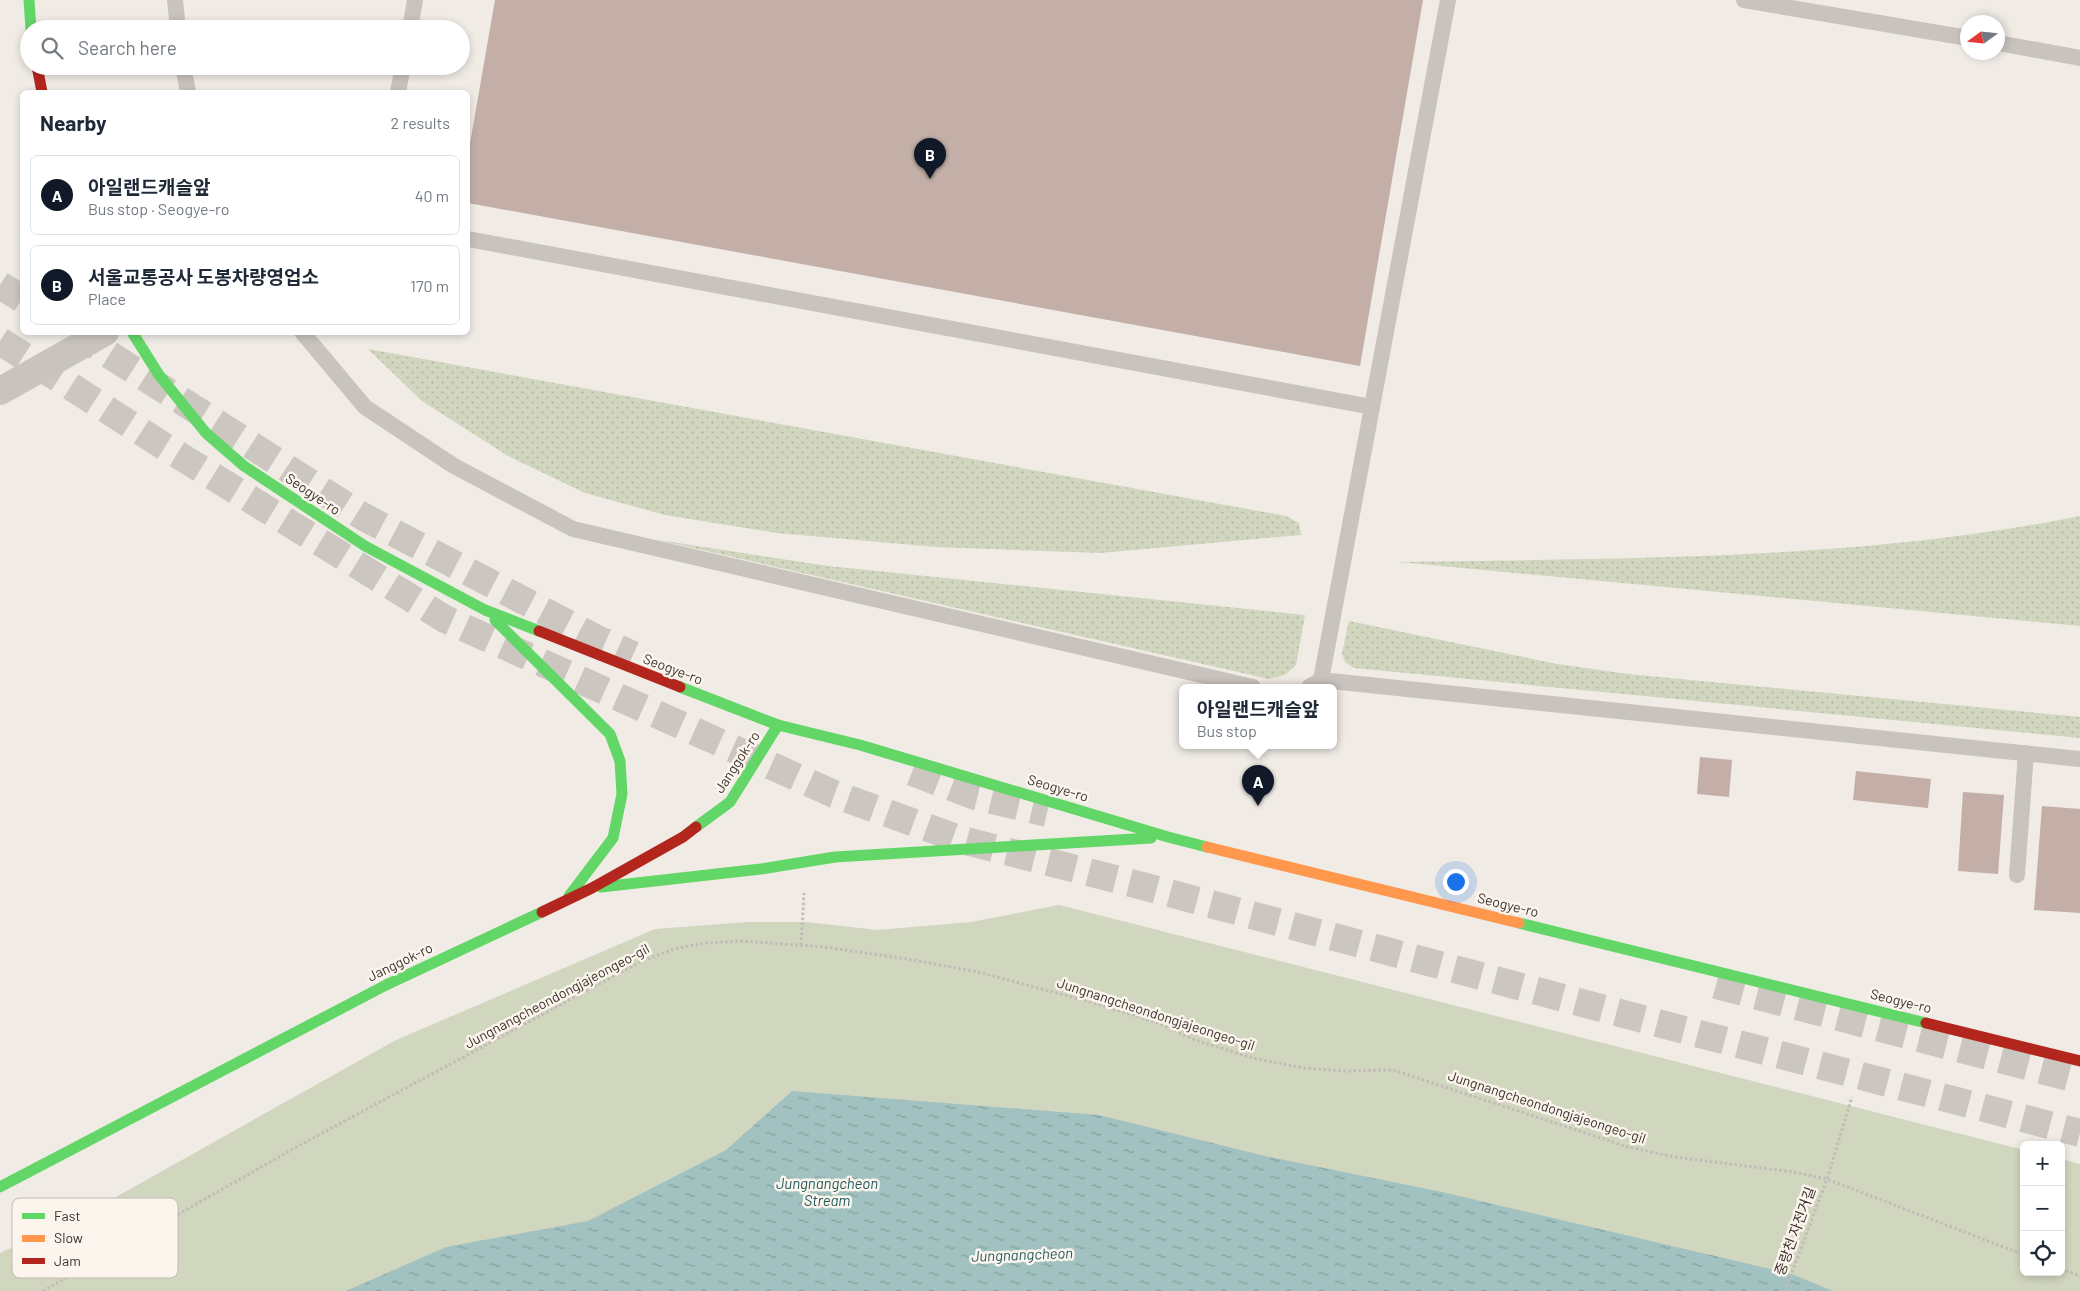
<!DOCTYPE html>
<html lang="en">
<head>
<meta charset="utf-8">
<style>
	:root { --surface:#fff; --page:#f6f6f7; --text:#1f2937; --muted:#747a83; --line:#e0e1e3; --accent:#111827 }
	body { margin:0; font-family:Barlow,"Noto Sans KR",sans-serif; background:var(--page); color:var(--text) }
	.controls { position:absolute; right:15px; bottom:15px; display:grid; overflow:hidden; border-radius:8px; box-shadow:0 2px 8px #0003 }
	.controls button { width:45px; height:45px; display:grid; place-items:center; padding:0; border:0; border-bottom:1px solid var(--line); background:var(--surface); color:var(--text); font:25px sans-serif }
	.compass { position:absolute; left:1960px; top:15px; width:45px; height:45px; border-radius:50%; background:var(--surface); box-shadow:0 2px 8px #0003; rotate:255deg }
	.you { position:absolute; left:1455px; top:881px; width:18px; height:18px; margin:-12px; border:4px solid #fff; border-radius:50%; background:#1a73e8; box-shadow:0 0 0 8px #1a73e833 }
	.badge { display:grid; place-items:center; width:32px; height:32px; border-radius:50%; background:var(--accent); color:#fff; font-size:16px; font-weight:700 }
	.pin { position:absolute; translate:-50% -41px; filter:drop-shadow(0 1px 2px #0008) }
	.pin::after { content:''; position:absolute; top:26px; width:18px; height:15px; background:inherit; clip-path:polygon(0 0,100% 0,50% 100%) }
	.popup { position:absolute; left:1179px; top:684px; width:158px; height:65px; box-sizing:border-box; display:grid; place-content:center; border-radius:8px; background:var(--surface); filter:drop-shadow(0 1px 4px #0005); font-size:16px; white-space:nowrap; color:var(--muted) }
	.popup b { font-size:19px; color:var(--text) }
	.popup::after { content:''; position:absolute; left:50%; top:100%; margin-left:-10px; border:10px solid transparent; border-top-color:var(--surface) }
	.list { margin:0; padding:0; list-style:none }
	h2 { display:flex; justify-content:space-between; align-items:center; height:65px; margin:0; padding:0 20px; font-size:21px }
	h2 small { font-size:16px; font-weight:400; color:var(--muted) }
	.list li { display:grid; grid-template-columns:32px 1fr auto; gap:15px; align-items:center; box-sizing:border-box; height:80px; margin:0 10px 10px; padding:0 10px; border:1px solid var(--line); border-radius:8px }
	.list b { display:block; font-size:19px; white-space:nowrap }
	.list p { margin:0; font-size:16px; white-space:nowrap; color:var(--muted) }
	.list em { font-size:16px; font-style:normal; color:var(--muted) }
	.icon { flex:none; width:28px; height:28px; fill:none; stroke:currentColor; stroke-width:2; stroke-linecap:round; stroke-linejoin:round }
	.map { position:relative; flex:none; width:2080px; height:1291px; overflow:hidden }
	.search { position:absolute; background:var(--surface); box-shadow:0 2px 8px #0003; left:20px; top:20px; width:450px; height:55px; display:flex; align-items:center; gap:12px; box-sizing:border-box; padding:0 18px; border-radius:28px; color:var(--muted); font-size:19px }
	.panel { position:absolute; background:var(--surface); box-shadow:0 2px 8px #0003; left:20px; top:90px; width:450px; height:245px; border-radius:8px }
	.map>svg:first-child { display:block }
	.grass { fill:url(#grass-dots) }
	.green { fill:#d1d6bf }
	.water { fill:url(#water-ripples) }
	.building { fill:#c3afa7 }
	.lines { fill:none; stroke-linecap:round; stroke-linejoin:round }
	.highway-tunnel { stroke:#ccc6c0; stroke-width:28; stroke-dasharray:28 14; stroke-linecap:butt }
	.path { stroke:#c2bbb6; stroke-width:3; stroke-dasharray:2.5 2.5; stroke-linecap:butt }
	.lane { stroke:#c9c3be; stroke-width:16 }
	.street { stroke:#c9c3be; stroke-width:28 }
	.fast { stroke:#63d668; stroke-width:11 }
	.slow { stroke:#ff974d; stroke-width:11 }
	.jam { stroke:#b3261e; stroke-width:11 }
	.labels { text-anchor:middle; stroke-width:5; stroke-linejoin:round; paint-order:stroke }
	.street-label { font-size:14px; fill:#3b302b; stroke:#fbf5ee }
	.water-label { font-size:15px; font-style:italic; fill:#1f5a5e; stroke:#fbf5ee }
	.key { fill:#fbf5ee; stroke:#c1bab4; stroke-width:1 }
	.key-label { font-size:14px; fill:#3b302b }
</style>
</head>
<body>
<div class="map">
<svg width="2080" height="1291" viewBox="0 0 2080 1291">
	<defs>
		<pattern id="grass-dots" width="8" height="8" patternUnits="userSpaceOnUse" patternTransform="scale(1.25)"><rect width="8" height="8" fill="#d1d6bf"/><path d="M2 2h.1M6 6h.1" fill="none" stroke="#b4b8a4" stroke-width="1.8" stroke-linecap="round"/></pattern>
		<pattern id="water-ripples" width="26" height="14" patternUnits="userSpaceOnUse" patternTransform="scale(1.25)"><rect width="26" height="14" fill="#a1c2c1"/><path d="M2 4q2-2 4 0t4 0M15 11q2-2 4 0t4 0" fill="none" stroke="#849e9d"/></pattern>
	</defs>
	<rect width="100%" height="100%" fill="#f0ebe5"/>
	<g class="grass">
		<polygon points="368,349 1286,516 1299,523 1301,535 1100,553 936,547 777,533 665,515 585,493 508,456 422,401"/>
		<path d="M2080 516V626L1399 562C1627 558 1856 561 2080 516Z"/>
		<polygon points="658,540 828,566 1305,615 1296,665 1285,675 1269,679"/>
		<polygon points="1349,621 1557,664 1628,674 2080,717 2080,738 1354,668 1345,662 1342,653"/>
	</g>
	<polygon class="green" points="1059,905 2024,1150 2024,1272 2061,1272 2061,1159 2080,1164 2080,1291 0,1291 0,1253 91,1211 396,1040 655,929 748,922 806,922 878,930 971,922"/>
	<polygon class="water" points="792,1091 1099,1115 1265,1156 1442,1192 1792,1274 1833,1291 346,1291 446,1247 588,1221 726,1150"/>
	<g class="building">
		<polygon points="495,0 1423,0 1360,366 468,203 468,155"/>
		<polygon points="1700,757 1732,760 1729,797 1697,794"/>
		<polygon points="1856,771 1931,779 1928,808 1853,800"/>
		<polygon points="1963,792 2004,795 1998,874 1958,871"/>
		<polygon points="2042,806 2080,809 2080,913 2034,910"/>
	</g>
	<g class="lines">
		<g class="highway-tunnel">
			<polyline points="0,285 22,299"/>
			<polyline points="74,332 362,516 597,639 633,655"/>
			<polyline points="0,341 162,445 445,619 834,794 962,840 1135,884 1646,1020 2080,1133"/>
			<polyline points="912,772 975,796 1047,813"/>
			<polyline points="1716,985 2080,1080"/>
		</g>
		<g class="path">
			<polyline points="801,945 804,893"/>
			<polyline points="2061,1269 2080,1276"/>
			<polyline points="43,1291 300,1145 640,962 674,949 705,943 742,941 824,947 908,959 978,972 1094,1003 1158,1023 1195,1040 1253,1058 1304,1068 1344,1071 1393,1070 1628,1147 1675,1157 1793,1172 1827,1179 2024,1255"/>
			<polyline points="1785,1291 1827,1179 1852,1097"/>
		</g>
		<g class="lane">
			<polyline points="175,0 178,29"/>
			<polyline points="1744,0 1968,38"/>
			<polyline points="410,29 415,0"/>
			<polyline points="1998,43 2080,58"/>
			<polyline points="183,66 188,92"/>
			<polyline points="398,92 403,66"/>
			<polyline points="468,239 1372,407"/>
			<polyline points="302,332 365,407 454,466 573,529 1253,687"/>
			<polyline points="1321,680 1448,0"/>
			<polyline points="1309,687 1321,680 2080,759"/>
			<polyline points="2017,875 2026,753"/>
		</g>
		<polyline class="street" points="0,391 105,332"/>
		<g class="fast">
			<polyline points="29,0 31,29"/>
			<polyline points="132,332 159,375 206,433 244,466 365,546 485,610 539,631"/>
			<polyline points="495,620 610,734 620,761 622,794 613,838 569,896"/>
			<polyline points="680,687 778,725 860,745 1168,837 1207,847"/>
			<polyline points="696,827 730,802 778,725"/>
			<polyline points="601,887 761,869 835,857 1151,838"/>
			<polyline points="1519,923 1926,1023"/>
			<polyline points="0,1187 386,985 542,912"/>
		</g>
		<polyline class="slow" points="1207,847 1519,923"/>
		<g class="jam">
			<polyline points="37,66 42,92"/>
			<polyline points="539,631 680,687"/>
			<polyline points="542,912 592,888 683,837 696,827"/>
			<polyline points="1926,1023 2080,1061"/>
		</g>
	</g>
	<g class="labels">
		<g class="street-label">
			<text transform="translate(313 494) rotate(34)" y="5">Seogye-ro</text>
			<text transform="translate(673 669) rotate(21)" y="5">Seogye-ro</text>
			<text transform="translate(737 762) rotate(-57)" y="5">Janggok-ro</text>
			<text transform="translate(1058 788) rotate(17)" y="5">Seogye-ro</text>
			<text transform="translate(1508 905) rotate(14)" y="5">Seogye-ro</text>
			<text transform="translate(400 962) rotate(-26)" y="5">Janggok-ro</text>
			<text transform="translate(557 996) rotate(-28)" y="5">Jungnangcheondongjajeongeo-gil</text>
			<text transform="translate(1901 1001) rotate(14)" y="5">Seogye-ro</text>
			<text transform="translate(1156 1014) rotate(18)" y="5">Jungnangcheondongjajeongeo-gil</text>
			<text transform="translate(1547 1107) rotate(18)" y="5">Jungnangcheondongjajeongeo-gil</text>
			<text transform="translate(1795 1231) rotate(-70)" y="5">중랑천 자전거길</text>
		</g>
		<g class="water-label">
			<text x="827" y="1189">Jungnangcheon<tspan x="827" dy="17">Stream</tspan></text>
			<text transform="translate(1022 1255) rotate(-2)" y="5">Jungnangcheon</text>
		</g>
	</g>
	<rect x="12" y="1198" width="166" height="80" rx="8" class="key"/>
	<rect x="22" y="1213" width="23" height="6" fill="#63d668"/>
	<rect x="22" y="1235" width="23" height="7" fill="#ff974d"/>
	<rect x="22" y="1258" width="23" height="6" fill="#b3261e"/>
	<g class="key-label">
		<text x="54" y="1221">Fast</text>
		<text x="54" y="1243">Slow</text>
		<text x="54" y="1266">Jam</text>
	</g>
</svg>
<div class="controls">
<button>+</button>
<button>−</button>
<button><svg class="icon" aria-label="locate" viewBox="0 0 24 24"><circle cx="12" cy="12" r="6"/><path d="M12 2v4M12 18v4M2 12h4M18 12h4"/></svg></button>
</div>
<svg class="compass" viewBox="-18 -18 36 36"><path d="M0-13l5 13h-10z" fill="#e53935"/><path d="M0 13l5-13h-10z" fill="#747a83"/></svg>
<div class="you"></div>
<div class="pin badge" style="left:1258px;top:806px">A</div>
<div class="popup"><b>아일랜드캐슬앞</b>Bus stop</div>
<div class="pin badge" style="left:930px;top:179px">B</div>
<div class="search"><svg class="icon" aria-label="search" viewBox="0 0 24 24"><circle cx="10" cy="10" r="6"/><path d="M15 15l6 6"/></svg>Search here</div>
<section class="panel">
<h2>Nearby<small>2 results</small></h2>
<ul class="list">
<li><span class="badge">A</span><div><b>아일랜드캐슬앞</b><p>Bus stop · Seogye-ro</p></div><em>40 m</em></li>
<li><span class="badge">B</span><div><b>서울교통공사 도봉차량영업소</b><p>Place</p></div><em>170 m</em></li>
</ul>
</section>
</div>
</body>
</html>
